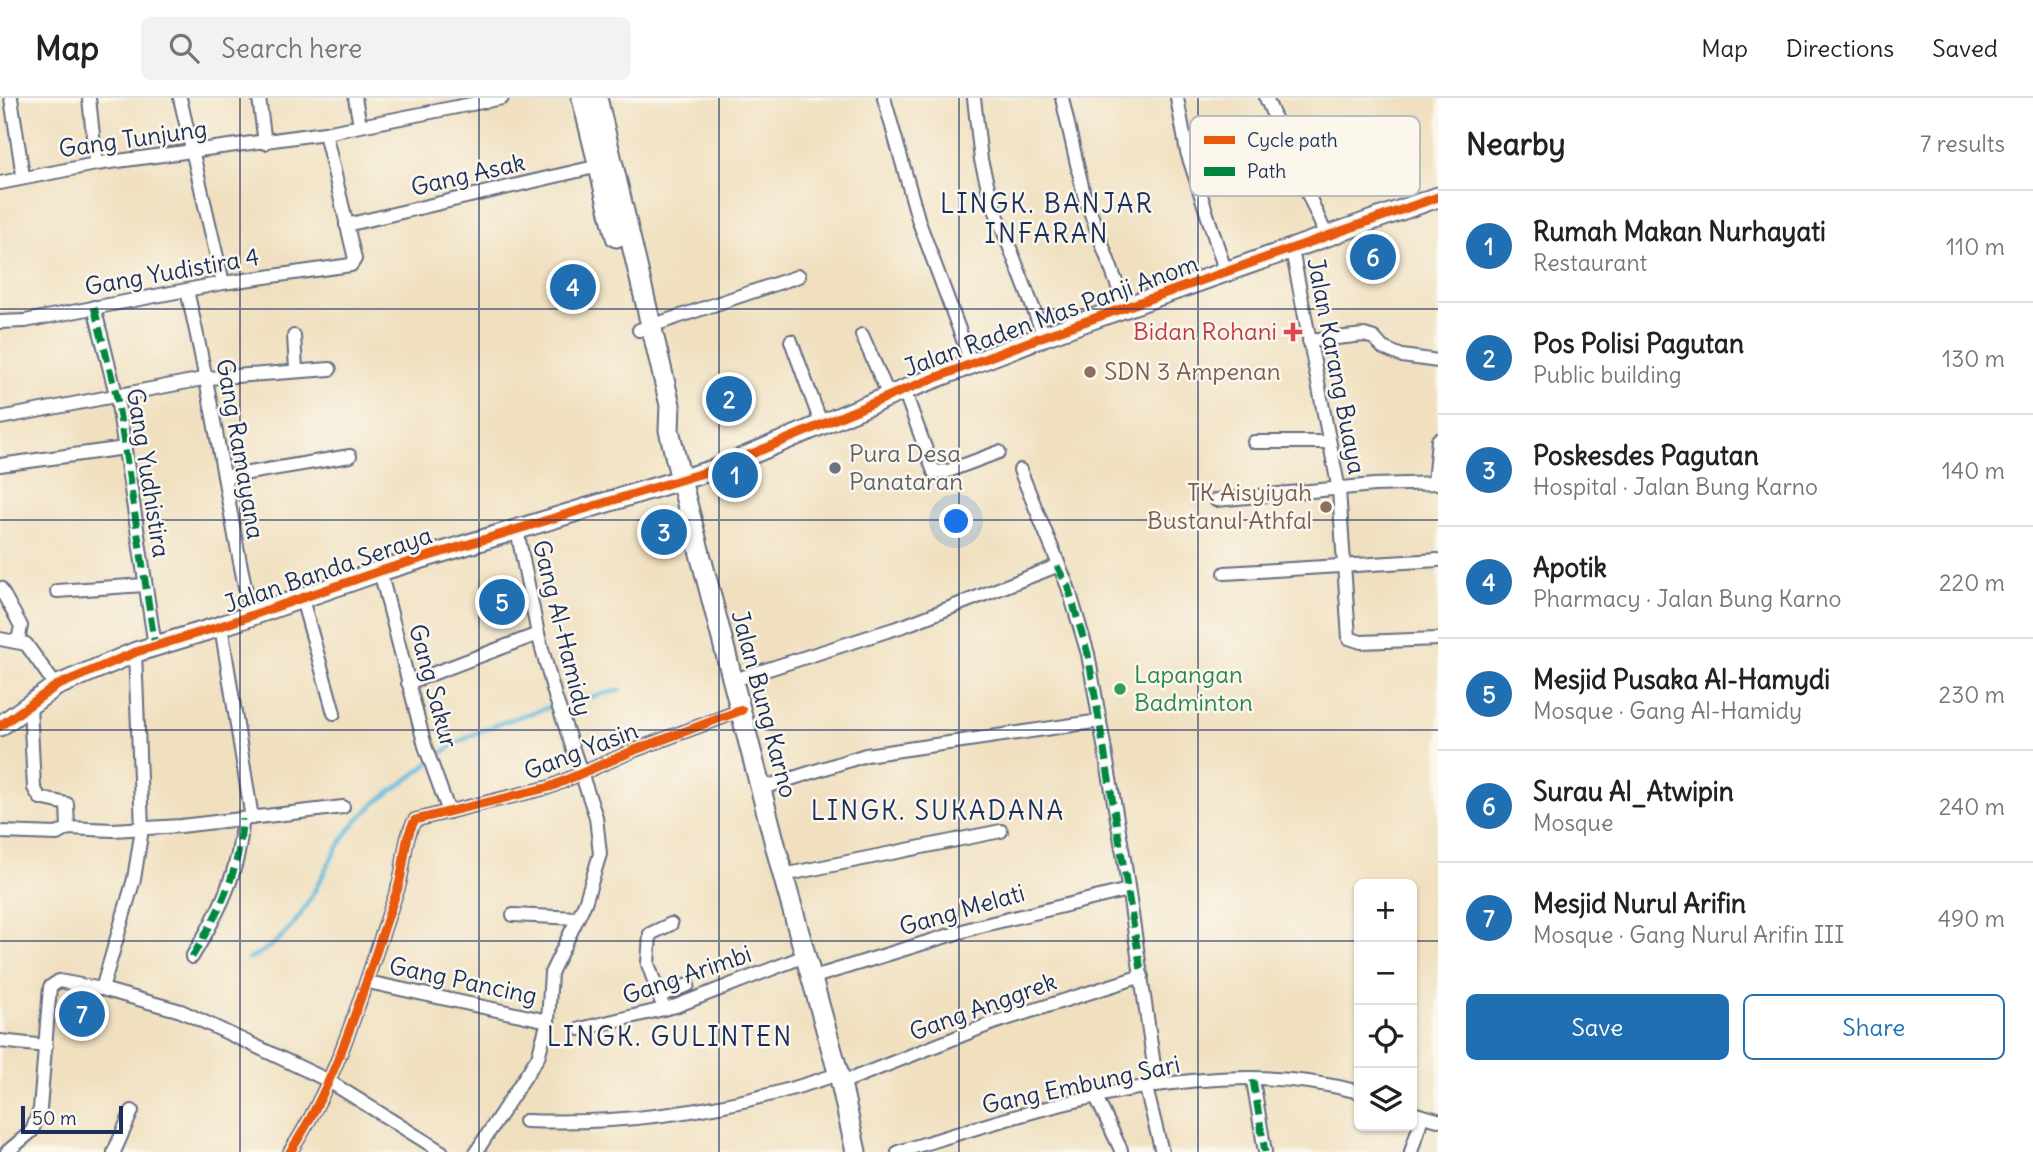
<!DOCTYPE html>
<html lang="en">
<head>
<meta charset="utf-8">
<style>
	:root { --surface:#fff; --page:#f2f2f2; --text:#222; --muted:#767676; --line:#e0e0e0; --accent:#1f6fb2 }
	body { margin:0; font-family:Delius,sans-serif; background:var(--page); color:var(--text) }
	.controls { position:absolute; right:21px; bottom:21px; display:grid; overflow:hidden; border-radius:10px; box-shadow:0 2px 5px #0004 }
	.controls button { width:63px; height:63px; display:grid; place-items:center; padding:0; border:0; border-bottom:2px solid var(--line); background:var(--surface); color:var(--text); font:35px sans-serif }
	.scale { position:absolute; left:21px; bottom:18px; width:102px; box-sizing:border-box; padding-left:7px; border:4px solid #1b2f5e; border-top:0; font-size:19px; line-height:24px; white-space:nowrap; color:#1b2f5e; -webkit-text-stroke:5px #fbf7ec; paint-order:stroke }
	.you { position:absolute; left:957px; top:424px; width:24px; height:24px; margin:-18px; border:5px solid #fff; border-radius:50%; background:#1a73e8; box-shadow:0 0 0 10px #1a73e833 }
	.badge { display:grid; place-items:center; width:46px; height:46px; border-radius:50%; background:var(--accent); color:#fff; font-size:23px; font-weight:700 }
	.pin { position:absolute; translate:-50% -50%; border:4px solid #fff; box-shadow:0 2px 7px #0006 }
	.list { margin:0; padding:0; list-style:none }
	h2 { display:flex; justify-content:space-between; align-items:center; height:91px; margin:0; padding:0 28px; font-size:30px }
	h2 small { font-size:23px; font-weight:400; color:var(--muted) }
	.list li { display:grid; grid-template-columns:46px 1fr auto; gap:21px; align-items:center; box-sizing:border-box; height:112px; padding:0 28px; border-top:2px solid var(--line) }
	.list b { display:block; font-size:26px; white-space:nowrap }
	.list p { margin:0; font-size:23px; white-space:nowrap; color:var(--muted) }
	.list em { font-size:23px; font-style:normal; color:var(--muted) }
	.actions { display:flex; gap:14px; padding:21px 28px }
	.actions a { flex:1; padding:16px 0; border:2px solid var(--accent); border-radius:10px; text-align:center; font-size:24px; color:var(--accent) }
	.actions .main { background:var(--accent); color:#fff }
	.icon { flex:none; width:38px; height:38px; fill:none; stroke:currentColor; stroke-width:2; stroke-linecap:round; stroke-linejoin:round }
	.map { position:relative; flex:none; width:1438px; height:1054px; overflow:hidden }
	header { display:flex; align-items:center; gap:42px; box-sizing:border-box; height:98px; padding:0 35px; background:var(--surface); border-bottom:2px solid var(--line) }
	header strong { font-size:33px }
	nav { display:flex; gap:38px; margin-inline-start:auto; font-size:24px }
	.search { width:490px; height:63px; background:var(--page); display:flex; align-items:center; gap:18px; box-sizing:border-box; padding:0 24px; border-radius:10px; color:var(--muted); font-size:26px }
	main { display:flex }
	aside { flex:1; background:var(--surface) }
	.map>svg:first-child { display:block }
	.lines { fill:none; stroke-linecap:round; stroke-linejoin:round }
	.stream { stroke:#5bb7d9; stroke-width:4.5 }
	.street-casing { stroke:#666d80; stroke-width:16 }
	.secondary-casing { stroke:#666d80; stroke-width:23 }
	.street { stroke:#fff; stroke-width:12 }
	.secondary { stroke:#fff; stroke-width:19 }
	.quiet { stroke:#00873e; stroke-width:7; stroke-dasharray:14 7; stroke-linecap:butt }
	.cycleway-casing { stroke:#fbf7ec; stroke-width:13 }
	.cycleway { stroke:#e8590c; stroke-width:9 }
	.grid { fill:none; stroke:#1b2f5e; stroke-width:2; stroke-opacity:0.55 }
	.health-dot { fill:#e0444e; stroke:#fbf7ec; stroke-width:2.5 }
	.education-dot { fill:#8d6e63; stroke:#fbf7ec; stroke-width:2.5 }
	.worship-dot { fill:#6b7280; stroke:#fbf7ec; stroke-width:2.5 }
	.leisure-dot { fill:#2e9e5b; stroke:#fbf7ec; stroke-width:2.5 }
	.labels { text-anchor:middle; stroke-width:5; stroke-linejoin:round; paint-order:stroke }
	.street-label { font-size:24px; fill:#1b2f5e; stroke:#fbf7ec }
	.health-label { font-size:24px; fill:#be3a42; stroke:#fbf7ec; text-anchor:end }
	.education-label { font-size:24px; fill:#785e54; stroke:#fbf7ec; text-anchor:start }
	.worship-label { font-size:24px; fill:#5b616d; stroke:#fbf7ec; text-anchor:start }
	.leisure-label { font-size:24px; fill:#27864d; stroke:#fbf7ec; text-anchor:start }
	.neighbourhood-label { font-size:26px; letter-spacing:2px; fill:#1b2f5e; stroke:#fbf7ec }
	.key { fill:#fbf7ec; stroke:#b8bbc1; stroke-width:2 }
	.key-label { font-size:19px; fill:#1b2f5e }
</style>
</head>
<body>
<header>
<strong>Map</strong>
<div class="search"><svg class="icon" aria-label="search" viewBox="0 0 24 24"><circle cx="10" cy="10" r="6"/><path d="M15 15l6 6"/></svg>Search here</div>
<nav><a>Map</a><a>Directions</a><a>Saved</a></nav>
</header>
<main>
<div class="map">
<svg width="1438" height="1054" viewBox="0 0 1438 1054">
	<rect width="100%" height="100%" fill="#fbf7ec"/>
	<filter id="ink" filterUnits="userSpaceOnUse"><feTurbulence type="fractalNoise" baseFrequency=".0143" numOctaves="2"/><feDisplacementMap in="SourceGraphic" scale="14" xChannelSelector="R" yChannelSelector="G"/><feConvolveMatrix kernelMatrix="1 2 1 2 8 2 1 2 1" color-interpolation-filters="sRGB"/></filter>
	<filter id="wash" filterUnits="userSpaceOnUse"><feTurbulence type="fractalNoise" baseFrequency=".00686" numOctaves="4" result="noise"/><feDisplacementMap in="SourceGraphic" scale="28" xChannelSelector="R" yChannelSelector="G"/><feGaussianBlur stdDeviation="1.57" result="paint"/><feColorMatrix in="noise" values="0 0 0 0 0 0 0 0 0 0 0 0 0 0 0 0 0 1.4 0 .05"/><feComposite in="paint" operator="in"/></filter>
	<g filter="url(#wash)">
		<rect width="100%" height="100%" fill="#f0e0c0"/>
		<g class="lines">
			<g class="stream">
				<polyline points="574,603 620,592"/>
				<path d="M438 658C472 632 513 620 554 608"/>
				<path d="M249 861C310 832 313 781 350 731 370 704 403 687 429 665"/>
			</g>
		</g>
	</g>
	<g filter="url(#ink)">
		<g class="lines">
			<g class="street-casing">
				<g id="street">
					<polyline points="11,0 23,78"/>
					<polyline points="89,0 96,66"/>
					<polyline points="180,0 223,185"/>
					<polyline points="259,0 265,45"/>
					<polyline points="355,0 360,27"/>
					<polyline points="884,0 919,124 972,266"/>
					<polyline points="974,0 981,62 991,101 1044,238"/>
					<polyline points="1062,0 1084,97 1125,208"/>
					<polyline points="1177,0 1187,54 1226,175"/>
					<polyline points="1266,0 1326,137"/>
					<polyline points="0,85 96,66 325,35 502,0"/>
					<polyline points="346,127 599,68"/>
					<polyline points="1292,152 1339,392 1349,540 1361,544 1438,541"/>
					<path d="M187 193C213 300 227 409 251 517"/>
					<polyline points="94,209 117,300 155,548"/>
					<polyline points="0,224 25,223 223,185 351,167 355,161 325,35"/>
					<polyline points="639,232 799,178"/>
					<polyline points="862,237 889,298"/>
					<polyline points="294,238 296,271"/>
					<polyline points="791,243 821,325"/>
					<polyline points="1309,243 1364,237 1374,240 1383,250 1402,258 1438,263"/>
					<polyline points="904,292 934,374 948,373 999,354"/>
					<polyline points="0,320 208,280 330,271"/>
					<polyline points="1254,344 1329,344"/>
					<polyline points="0,367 125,350"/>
					<polyline points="1020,372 1068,489 1088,556 1124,761 1157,988"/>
					<polyline points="225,379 350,358"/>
					<polyline points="1434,385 1438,342"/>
					<polyline points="1216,402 1374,387 1438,385"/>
					<polyline points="380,473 425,648 449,714"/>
					<polyline points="1225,475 1438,462"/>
					<polyline points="0,490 21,528 18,543"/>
					<polyline points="57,493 144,487"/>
					<polyline points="302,501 334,615"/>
					<polyline points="221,528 252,720"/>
					<polyline points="0,541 26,546 56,588"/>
					<polyline points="734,582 906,527 1057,468"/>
					<polyline points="408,585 538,536"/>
					<polyline points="30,607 34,690 40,700 67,706 68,730"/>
					<polyline points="762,690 866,657 1100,623"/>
					<polyline points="0,734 57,736 68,730 113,732 181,728 343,709"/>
					<polyline points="783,777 1001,733"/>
					<polyline points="513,817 577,820"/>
					<path d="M192 859C218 816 241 772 242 721"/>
					<polyline points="811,880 976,829 1128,792"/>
					<polyline points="368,884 548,923"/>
					<polyline points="102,891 134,781 142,731 135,554"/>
					<polyline points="659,898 688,887"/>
					<polyline points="664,911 648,866 650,836 671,826"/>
					<polyline points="580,931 676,908 805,858"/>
					<polyline points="0,943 46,948"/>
					<polyline points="1253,982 1265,1054"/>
					<polyline points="841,985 993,925 1142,878"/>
					<polyline points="1146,990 1162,1054"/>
					<polyline points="1097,1001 1121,1052"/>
					<polyline points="1412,1015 1438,1022"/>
					<path d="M525 1023C632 1027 737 1011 838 976"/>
					<polyline points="7,1054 32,1033 40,1011 50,889 59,883 102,891 181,913 327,982 442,1054"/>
					<polyline points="114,1054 132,1013"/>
					<path d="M290 1054C343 974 366 879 398 790 405 768 403 742 415 722L550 689 635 652 742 612"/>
					<polyline points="476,1054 538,959 548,923 551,875 585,805 600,756 596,719 555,598 538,536 517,432"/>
					<path d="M898 1054C1040 1010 1212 953 1359 994"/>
					<polyline points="1411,1054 1422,1019"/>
				</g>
			</g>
			<g class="secondary-casing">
				<g id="secondary">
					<polyline points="582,0 616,139"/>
					<polyline points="597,0 670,307 669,332 681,382 783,777 841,985 856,1054"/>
					<polyline points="0,628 56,588 136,554 221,528 380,473 716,371 904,292 1044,238 1438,99"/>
				</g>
			</g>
			<use href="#street" class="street"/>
			<use href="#secondary" class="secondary"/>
			<g class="quiet">
				<polyline points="94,209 117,300 155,548"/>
				<polyline points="1057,468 1068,489 1088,556 1142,878"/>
				<path d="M192 859C218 816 241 772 242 721"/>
				<polyline points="1253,982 1265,1054"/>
			</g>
			<g class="cycleway-casing">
				<g id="cycleway">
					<polyline points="0,628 56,588 136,554 221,528 380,473 716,371 904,292 1044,238 1438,99"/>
					<path d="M290 1054C343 974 366 879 398 790 405 768 403 742 415 722L550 689 635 652 742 612"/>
				</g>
			</g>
			<use href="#cycleway" class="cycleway"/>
		</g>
	</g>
	<path class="grid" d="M240 0V1054M479 0V1054M719 0V1054M959 0V1054M1198 0V1054M0 211H1438M0 422H1438M0 632H1438M0 843H1359M1412 843H1438"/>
	<path class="health-dot" d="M1289.5 223.5h7v7h7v7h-7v7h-7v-7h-7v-7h7z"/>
	<g class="education-dot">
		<circle cx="1090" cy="274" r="7"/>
		<circle cx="1326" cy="409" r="7"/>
	</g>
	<circle class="worship-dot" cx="835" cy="370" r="7"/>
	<circle class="leisure-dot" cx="1120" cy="591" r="7"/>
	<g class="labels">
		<g class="street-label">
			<text transform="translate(133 41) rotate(-8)" y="8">Gang Tunjung</text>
			<text transform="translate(468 77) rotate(-13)" y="8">Gang Asak</text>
			<text transform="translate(172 174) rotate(-10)" y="8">Gang Yudistira 4</text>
			<text transform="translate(1051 218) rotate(-20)" y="8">Jalan Raden Mas Panji Anom</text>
			<text transform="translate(1336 268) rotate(79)" y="8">Jalan Karang Buaya</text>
			<text transform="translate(240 351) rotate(80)" y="8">Gang Ramayana</text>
			<text transform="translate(148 375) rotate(81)" y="8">Gang Yudhistira</text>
			<text transform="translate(328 472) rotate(-19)" y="8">Jalan Banda Seraya</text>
			<text transform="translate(562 530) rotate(76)" y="8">Gang Al-Hamidy</text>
			<text transform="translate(433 588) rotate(75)" y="8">Gang Sakur</text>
			<text transform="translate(764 606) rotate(75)" y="8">Jalan Bung Karno</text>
			<text transform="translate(581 653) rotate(-21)" y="8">Gang Yasin</text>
			<text transform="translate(962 812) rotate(-16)" y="8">Gang Melati</text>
			<text transform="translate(687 877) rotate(-19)" y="8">Gang Arimbi</text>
			<text transform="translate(463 883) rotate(12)" y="8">Gang Pancing</text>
			<text transform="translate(983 909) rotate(-20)" y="8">Gang Anggrek</text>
			<text transform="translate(1081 987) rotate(-12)" y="8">Gang Embung Sari</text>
		</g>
		<g class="health-label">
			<text x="1277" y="242">Bidan Rohani</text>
		</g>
		<g class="education-label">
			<text x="1104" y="282">SDN 3 Ampenan</text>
			<text x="1312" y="403" text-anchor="end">TK Aisyiyah<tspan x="1312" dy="28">Bustanul Athfal</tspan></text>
		</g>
		<g class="worship-label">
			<text x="849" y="364">Pura Desa<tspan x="849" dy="28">Panataran</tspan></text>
		</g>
		<g class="leisure-label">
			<text x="1134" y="585">Lapangan<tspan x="1134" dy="28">Badminton</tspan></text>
		</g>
		<g class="neighbourhood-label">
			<text x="1047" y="115">LINGK. BANJAR<tspan x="1047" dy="30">INFARAN</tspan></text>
			<text x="938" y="722">LINGK. SUKADANA</text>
			<text x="670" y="948">LINGK. GULINTEN</text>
		</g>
	</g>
	<rect x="1190" y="18" width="230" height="80" rx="10" class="key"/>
	<rect x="1204" y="38" width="31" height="8" fill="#e8590c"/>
	<rect x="1204" y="69" width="31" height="9" fill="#00873e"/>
	<g class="key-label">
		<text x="1247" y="49">Cycle path</text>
		<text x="1247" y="80">Path</text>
	</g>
</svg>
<div class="controls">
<button>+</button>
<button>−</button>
<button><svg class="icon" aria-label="locate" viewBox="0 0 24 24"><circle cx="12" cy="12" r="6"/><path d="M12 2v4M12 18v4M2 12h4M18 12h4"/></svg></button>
<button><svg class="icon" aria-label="layers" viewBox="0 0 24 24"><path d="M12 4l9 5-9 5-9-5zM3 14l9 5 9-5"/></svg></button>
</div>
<div class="scale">50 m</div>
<div class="you"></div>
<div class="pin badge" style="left:735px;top:377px">1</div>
<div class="pin badge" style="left:729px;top:301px">2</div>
<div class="pin badge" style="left:664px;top:434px">3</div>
<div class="pin badge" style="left:573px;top:189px">4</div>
<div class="pin badge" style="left:502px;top:504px">5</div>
<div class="pin badge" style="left:1373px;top:159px">6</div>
<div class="pin badge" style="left:82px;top:916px">7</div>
</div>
<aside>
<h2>Nearby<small>7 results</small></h2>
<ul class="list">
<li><span class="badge">1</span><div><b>Rumah Makan Nurhayati</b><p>Restaurant</p></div><em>110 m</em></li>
<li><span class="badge">2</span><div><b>Pos Polisi Pagutan</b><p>Public building</p></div><em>130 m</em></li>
<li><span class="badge">3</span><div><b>Poskesdes Pagutan</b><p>Hospital · Jalan Bung Karno</p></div><em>140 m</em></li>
<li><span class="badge">4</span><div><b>Apotik</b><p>Pharmacy · Jalan Bung Karno</p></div><em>220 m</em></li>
<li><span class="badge">5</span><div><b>Mesjid Pusaka Al-Hamydi</b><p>Mosque · Gang Al-Hamidy</p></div><em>230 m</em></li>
<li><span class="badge">6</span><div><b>Surau Al_Atwipin</b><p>Mosque</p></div><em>240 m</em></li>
<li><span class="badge">7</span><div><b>Mesjid Nurul Arifin</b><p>Mosque · Gang Nurul Arifin III</p></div><em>490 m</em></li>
</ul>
<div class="actions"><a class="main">Save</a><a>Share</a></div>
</aside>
</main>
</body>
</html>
